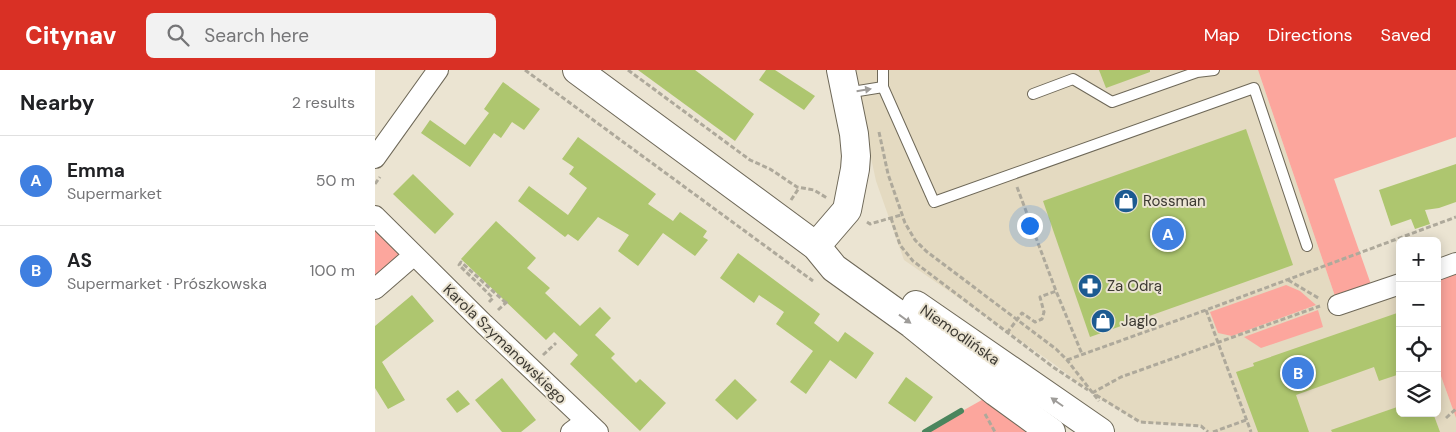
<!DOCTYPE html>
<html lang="en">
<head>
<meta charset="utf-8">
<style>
	:root { --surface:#fff; --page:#f2f2f2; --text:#202124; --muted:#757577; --line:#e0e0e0; --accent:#d93025 }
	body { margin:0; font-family:"DM Sans",sans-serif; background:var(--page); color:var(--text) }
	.controls { position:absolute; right:15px; bottom:15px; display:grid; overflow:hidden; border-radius:8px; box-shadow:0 2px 12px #0003 }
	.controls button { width:45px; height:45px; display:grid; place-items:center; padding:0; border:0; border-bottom:1px solid var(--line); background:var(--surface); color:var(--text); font:25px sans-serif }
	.you { position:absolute; left:654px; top:155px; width:18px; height:18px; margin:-12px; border:4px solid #fff; border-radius:50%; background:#1a73e8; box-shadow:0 0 0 8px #1a73e833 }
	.badge { display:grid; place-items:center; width:32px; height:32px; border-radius:50%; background:var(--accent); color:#fff; font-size:16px; font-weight:700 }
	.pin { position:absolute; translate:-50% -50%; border:2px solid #fff; box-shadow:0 1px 5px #0006 }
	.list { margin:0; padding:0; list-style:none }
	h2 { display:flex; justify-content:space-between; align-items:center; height:65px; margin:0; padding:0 20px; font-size:21px }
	h2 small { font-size:16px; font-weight:400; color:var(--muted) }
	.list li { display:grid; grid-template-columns:32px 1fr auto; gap:15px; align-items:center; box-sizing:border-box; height:90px; padding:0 20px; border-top:1px solid var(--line) }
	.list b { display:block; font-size:19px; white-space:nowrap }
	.list p { margin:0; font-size:16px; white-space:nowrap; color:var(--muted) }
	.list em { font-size:16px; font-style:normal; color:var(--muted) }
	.icon { flex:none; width:28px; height:28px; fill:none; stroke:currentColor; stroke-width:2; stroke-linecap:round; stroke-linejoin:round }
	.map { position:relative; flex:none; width:1081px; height:362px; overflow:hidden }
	header { display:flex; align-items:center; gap:30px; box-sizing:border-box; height:70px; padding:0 25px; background:var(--accent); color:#fff }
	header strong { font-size:24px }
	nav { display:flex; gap:28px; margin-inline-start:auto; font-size:18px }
	.search { width:350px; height:45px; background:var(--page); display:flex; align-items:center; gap:12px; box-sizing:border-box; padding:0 18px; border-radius:8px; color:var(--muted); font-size:19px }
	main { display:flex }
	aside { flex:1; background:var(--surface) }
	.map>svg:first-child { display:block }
	.built { fill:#e4dac1 }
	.green { fill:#fca69d }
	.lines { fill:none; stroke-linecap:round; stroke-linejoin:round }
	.stream { stroke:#4b855d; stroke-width:6 }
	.building { fill:#aec66f }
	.lane-casing { stroke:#6e6858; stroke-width:12 }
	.street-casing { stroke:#6e6858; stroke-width:22 }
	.secondary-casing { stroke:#6e6858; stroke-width:30 }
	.path { stroke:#aea99b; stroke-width:3; stroke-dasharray:5 2.5; stroke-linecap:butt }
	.lane { stroke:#fff; stroke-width:10 }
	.street { stroke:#fff; stroke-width:20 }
	.secondary { stroke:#fff; stroke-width:28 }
	.oneway { fill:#9e9c99 }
	.labels { text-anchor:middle; stroke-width:4; stroke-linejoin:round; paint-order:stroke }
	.poi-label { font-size:15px; fill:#3d3a33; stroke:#ebe4d2; text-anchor:start }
	.street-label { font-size:15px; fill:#3d3a33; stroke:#ebe4d2 }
</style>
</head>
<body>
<header>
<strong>Citynav</strong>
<div class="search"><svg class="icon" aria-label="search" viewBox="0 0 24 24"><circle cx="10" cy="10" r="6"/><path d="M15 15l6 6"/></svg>Search here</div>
<nav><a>Map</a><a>Directions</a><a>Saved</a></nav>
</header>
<main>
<aside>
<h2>Nearby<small>2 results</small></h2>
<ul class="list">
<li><span class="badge" style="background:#3f7fe0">A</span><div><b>Emma</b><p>Supermarket</p></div><em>50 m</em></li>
<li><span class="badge" style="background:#3f7fe0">B</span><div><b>AS</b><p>Supermarket · Prószkowska</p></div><em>100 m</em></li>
</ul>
</aside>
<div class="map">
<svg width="1081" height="362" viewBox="0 0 1081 362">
	<rect width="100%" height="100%" fill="#ebe4d2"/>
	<polygon class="built" points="477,0 883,0 963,235 1025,218 1025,343 1062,343 1062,295 1081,348 1081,362 833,362 826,356 765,352 717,323 679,294 529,190 501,111"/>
	<g class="green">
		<polygon points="883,0 1081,0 1081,67 959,109 999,223 963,235"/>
		<polygon points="0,146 38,186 0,219"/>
		<polygon points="1081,193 1081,348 1062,295 1062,200"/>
		<polygon points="911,215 925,221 941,235 857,266 843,263 835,242"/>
		<polygon points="943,240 948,257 886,278 869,267"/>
		<polygon points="621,322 677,362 550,362"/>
	</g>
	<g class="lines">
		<polyline class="stream" points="550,362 586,341"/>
	</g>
	<g class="building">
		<polygon points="263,0 320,0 379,44 360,71"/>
		<polygon points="391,0 400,0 440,26 429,40 384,10"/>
		<polygon points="724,0 775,0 775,2 731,18"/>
		<polygon points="128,12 165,39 149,60 137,52 126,68 119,63 95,97 46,63 55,50 90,75 114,43 109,39"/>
		<polygon points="871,59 918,195 715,267 668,131"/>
		<polygon points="203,67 281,124 273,134 298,151 305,142 332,161 328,167 333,170 320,186 288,163 263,196 243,181 254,165 223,147 203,171 193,164 190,167 143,131 154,116 193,145 212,118 194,104 199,97 187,89"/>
		<polygon points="1081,94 1081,132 1064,138 1050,140 1055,154 1040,159 1036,149 1016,156 1004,120"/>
		<polygon points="38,104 79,144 60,164 18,124"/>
		<polygon points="121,151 161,188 152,198 175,218 170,223 205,256 225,237 236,248 220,265 240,284 236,288 261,313 265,309 291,333 265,361 195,294 203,285 179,262 171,270 86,189"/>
		<polygon points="363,183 445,244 439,253 463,272 470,262 499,283 481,309 455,290 431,324 415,312 438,281 401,254 409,242 384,225 379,233 345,208"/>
		<polygon points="37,225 59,251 7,292 30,330 13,339 0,318 0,256"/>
		<polygon points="1025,242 1025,304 1004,311 999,297 921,325 934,362 883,362 861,302 879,296 878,293"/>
		<polygon points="531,307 558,327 540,352 513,333"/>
		<polygon points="127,308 161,350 146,362 127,362 100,330"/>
		<polygon points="360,309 382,330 362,350 340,330"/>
		<polygon points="83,320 95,334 82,343 71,329"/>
		<polygon points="1025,336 1025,343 1058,343 1065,362 957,362 956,360"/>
	</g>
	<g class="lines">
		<g class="lane-casing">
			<g id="lane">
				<polyline points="508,0 508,17 559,132 879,18 932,176"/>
				<polyline points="471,23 508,17"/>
				<polyline points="658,24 698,9 737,32 822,2 839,0"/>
			</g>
		</g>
		<g class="street-casing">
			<g id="street">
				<polyline points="0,88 63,0"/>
				<polyline points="0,146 109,254 223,362"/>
				<polyline points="1062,200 1081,193"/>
				<polyline points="0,219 38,186"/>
				<polyline points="963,235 1025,214"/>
				<polyline points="196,362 211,351"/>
			</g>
		</g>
		<g class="secondary-casing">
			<g id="secondary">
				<polyline points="202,0 441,176 459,198 537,254 621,322 676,362"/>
				<polyline points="441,176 472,140 480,99 481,86 479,64 466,0"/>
				<polyline points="541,235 725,362"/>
			</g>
		</g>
		<g class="path">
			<polyline points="150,0 438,211"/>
			<polyline points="253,0 375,90 395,99 422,117 439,120 452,128"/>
			<polyline points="504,62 513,104 530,153 540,170 551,181 681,279 692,290 724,331"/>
			<polyline points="0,114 5,107"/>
			<polyline points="642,117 681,221 707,284"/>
			<polyline points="416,130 424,118"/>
			<polyline points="516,148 525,175 538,191 678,297 713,320"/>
			<polyline points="492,152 495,154 526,145"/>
			<polyline points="913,210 945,229"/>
			<polyline points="114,232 118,228 84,195 86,192 131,233"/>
			<polyline points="123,240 134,230"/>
			<polyline points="831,240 876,362"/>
			<polyline points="632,263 647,243 660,252 667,249 669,242 665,227 681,221"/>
			<polyline points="168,285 181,273"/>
			<polyline points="692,290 831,240 1081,147"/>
			<polyline points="717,323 746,307 945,236"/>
			<polyline points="721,325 765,352 826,356 833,362"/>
			<polyline points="610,344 620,362"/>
			<polyline points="1071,348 1081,339"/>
			<polyline points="838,362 871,350"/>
		</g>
		<use href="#lane" class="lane"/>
		<use href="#street" class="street"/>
		<use href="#secondary" class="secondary"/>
	</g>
	<defs><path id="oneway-solid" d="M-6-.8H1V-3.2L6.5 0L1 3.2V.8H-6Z" transform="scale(1.25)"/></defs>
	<g class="oneway">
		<use href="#oneway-solid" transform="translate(489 20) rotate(-9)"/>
		<use href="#oneway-solid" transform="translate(530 249) rotate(36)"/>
		<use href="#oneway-solid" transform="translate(682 332) rotate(-145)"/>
	</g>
	<defs>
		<g id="shop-disc" transform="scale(1.25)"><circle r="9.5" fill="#1c5b91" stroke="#ebe4d2"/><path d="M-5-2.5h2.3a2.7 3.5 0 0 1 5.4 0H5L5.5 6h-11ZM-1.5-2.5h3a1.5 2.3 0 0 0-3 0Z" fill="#fff"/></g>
		<g id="pharmacy-disc" transform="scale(1.25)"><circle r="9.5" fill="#1c5b91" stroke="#ebe4d2"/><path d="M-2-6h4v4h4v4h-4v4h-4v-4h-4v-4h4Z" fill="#fff"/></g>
	</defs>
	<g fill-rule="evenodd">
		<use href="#shop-disc" x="751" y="131"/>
		<use href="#pharmacy-disc" x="715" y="216"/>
		<use href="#shop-disc" x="728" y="251"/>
	</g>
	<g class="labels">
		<g class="poi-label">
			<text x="768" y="136">Rossman</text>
			<text x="732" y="221">Za Odrą</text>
			<text x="746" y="256">Jaglo</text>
		</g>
		<g class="street-label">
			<text transform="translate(585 265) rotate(35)" y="5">Niemodlińska</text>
			<text transform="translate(130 274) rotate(44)" y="5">Karola Szymanowskiego</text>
		</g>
	</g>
</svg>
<div class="controls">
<button>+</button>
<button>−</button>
<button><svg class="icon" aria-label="locate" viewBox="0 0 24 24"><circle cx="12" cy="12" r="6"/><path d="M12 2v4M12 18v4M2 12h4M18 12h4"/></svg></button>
<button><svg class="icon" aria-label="layers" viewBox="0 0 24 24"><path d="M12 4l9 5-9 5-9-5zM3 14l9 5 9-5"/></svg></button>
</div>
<div class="you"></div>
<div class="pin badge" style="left:793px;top:164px;background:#3f7fe0">A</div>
<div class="pin badge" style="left:923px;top:303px;background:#3f7fe0">B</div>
</div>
</main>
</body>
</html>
